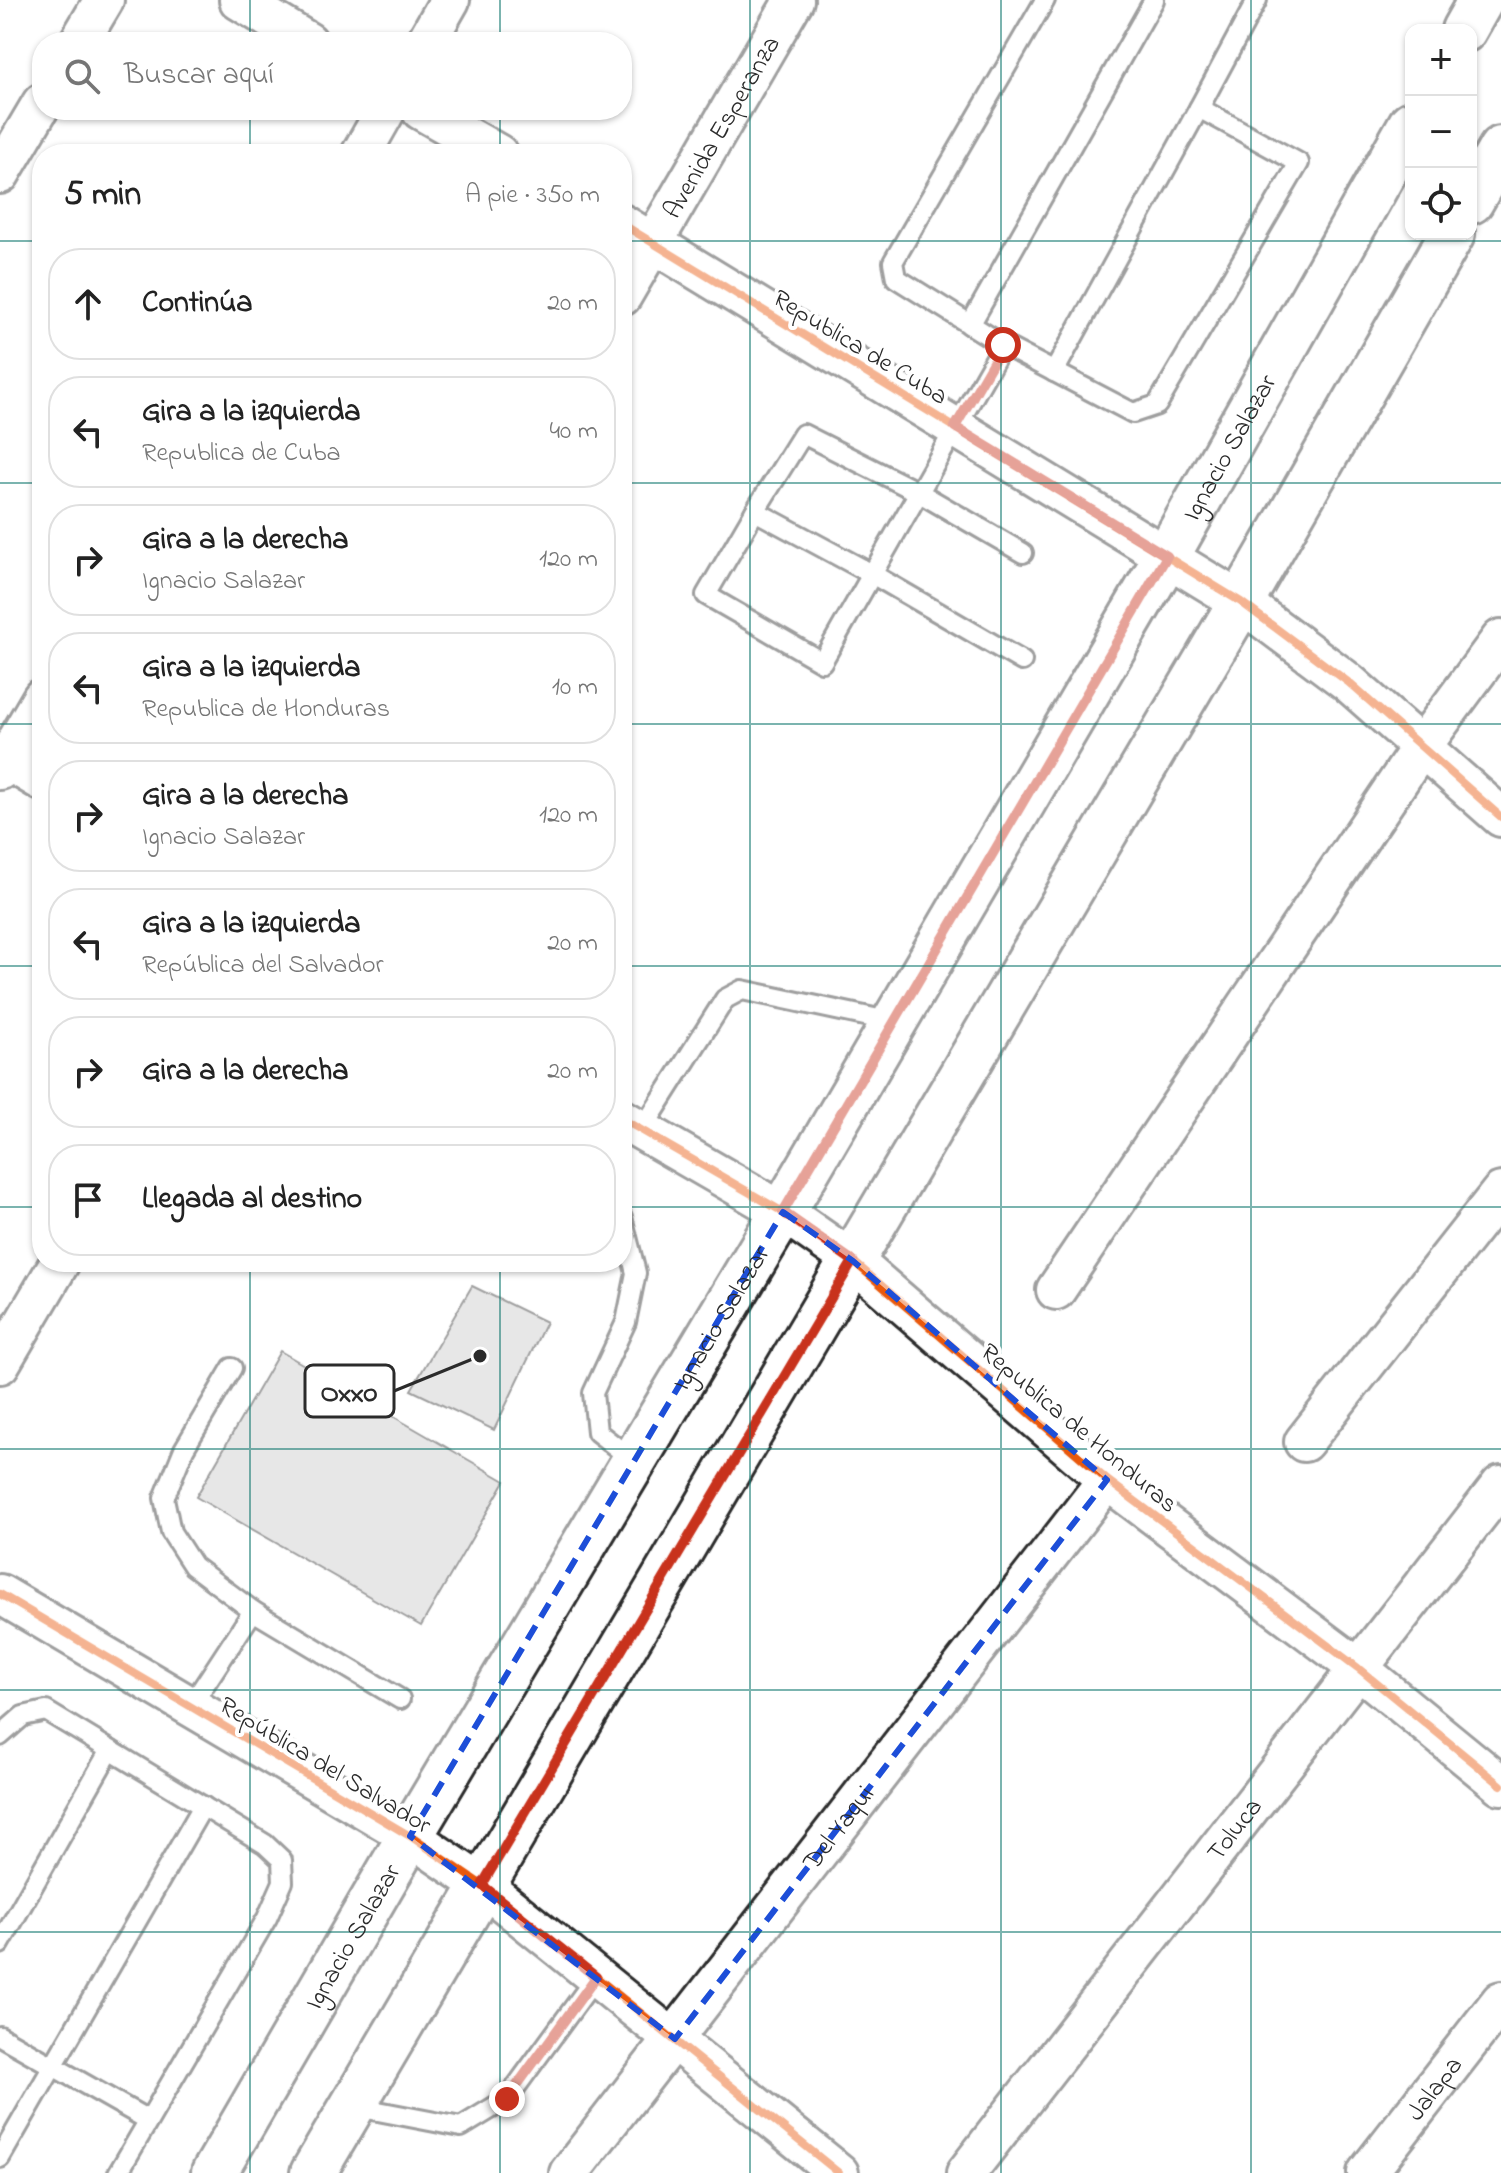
<!DOCTYPE html>
<html lang="es">
<head>
<meta charset="utf-8">
<style>
	:root { --surface:#fff; --page:#f2f2f2; --text:#222; --muted:#767676; --line:#e0e0e0 }
	body { margin:0; font-family:"Indie Flower",sans-serif; background:var(--page); color:var(--text) }
	.controls { position:absolute; right:24px; top:24px; display:grid; overflow:hidden; border-radius:16px; box-shadow:0 2px 6px #0004 }
	.controls button { width:72px; height:72px; display:grid; place-items:center; padding:0; border:0; border-bottom:2px solid var(--line); background:var(--surface); color:var(--text); font:40px sans-serif }
	.stop { position:absolute; width:24px; height:24px; margin:-18px; border:6px solid #c8321e; border-radius:50%; background:#fff }
	.stop.end { background:#c8321e; border-color:#fff; box-shadow:0 2px 8px #0008 }
	.list { margin:0; padding:0; list-style:none }
	h2 { display:flex; justify-content:space-between; align-items:center; height:104px; margin:0; padding:0 32px; font-size:34px }
	h2 small { font-size:26px; font-weight:400; color:var(--muted) }
	.list li { display:grid; grid-template-columns:52px 1fr auto; gap:24px; align-items:center; box-sizing:border-box; height:112px; margin:0 16px 16px; padding:0 16px; border:2px solid var(--line); border-radius:32px }
	.list b { display:block; font-size:30px; white-space:nowrap }
	.list p { margin:0; font-size:26px; white-space:nowrap; color:var(--muted) }
	.list em { font-size:26px; font-style:normal; color:var(--muted) }
	.icon { flex:none; width:44px; height:44px; fill:none; stroke:currentColor; stroke-width:2; stroke-linecap:round; stroke-linejoin:round }
	.map { position:relative; flex:none; width:1501px; height:2173px; overflow:hidden }
	.search { position:absolute; background:var(--surface); box-shadow:0 2px 6px #0004; left:32px; top:32px; width:600px; height:88px; display:flex; align-items:center; gap:20px; box-sizing:border-box; padding:0 28px; border-radius:32px; color:var(--muted); font-size:30px }
	.panel { position:absolute; background:var(--surface); box-shadow:0 2px 6px #0004; left:32px; top:144px; width:600px; height:1128px; border-radius:32px }
	.map>svg:first-child { display:block }
	.building { fill:#cbcbcb; stroke:#2b2b2b; stroke-width:2 }
	.lines { fill:none; stroke-linecap:round; stroke-linejoin:round }
	.service-casing { stroke:#2b2b2b; stroke-width:24 }
	.minor-casing { stroke:#2b2b2b; stroke-width:44 }
	.secondary-casing { stroke:#2b2b2b; stroke-width:50 }
	.service { stroke:#fff; stroke-width:18 }
	.minor { stroke:#fff; stroke-width:38 }
	.secondary { stroke:#fff; stroke-width:44 }
	.cycleway-casing { stroke:#fff; stroke-width:13 }
	.cycleway { stroke:#e8590c; stroke-width:8 }
	.route { stroke:#c8321e; stroke-width:10 }
	.marked { fill:none; stroke:#1d4ed8; stroke-width:6; stroke-dasharray:16 10; stroke-linejoin:round }
	.grid { fill:none; stroke:#0f766e; stroke-width:2; stroke-opacity:0.55 }
	.labels { text-anchor:middle; stroke-width:8; stroke-linejoin:round; paint-order:stroke }
	.street-label { font-size:26px; fill:#2b2b2b; stroke:#fff }
	.leader { fill:none; stroke:#2b2b2b; stroke-width:3 }
	.callout-dot { fill:#2b2b2b; stroke:#fff; stroke-width:3 }
	.callout { fill:#fff; stroke:#2b2b2b; stroke-width:3 }
	.callout-label { font-size:28px; text-anchor:middle; font-weight:bold; fill:#2b2b2b }
</style>
</head>
<body>
<div class="map">
<svg width="1501" height="2173" viewBox="0 0 1501 2173">
	<rect width="100%" height="100%" fill="#fff"/>
	<filter id="ink" filterUnits="userSpaceOnUse"><feTurbulence type="fractalNoise" baseFrequency=".0125" numOctaves="2"/><feDisplacementMap in="SourceGraphic" scale="16" xChannelSelector="R" yChannelSelector="G"/><feConvolveMatrix kernelMatrix="1 2 1 2 8 2 1 2 1" color-interpolation-filters="sRGB"/></filter>
	<g filter="url(#ink)">
		<g class="building">
			<polygon points="472,1286 546,1322 494,1430 411,1390"/>
			<polygon points="280,1351 505,1481 421,1626 196,1497"/>
		</g>
		<g class="lines">
			<g class="service-casing">
				<g id="service">
					<polyline points="1045,0 893,262 896,278 1003,345 1133,413 1157,405 1299,163 1199,108 1257,0"/>
					<polyline points="970,325 1154,0"/>
					<polyline points="1054,372 1199,108"/>
					<polyline points="755,511 706,595 822,662 1003,345"/>
					<polyline points="1022,661 872,574 755,511 803,434 918,492 1023,553"/>
					<polyline points="642,1130 725,999 742,990 893,1022"/>
					<polyline points="622,1217 636,1273 626,1322 593,1393 597,1432 634,1461"/>
					<polyline points="253,1611 400,1699"/>
					<polyline points="190,1707 253,1611 193,1566 171,1532 164,1498 184,1449 232,1368"/>
					<polyline points="0,1736 23,1716 46,1711 265,1844 282,1860 283,1882 267,1918 118,2173"/>
					<polyline points="0,1944 110,1750"/>
					<polyline points="0,2036 148,2120"/>
					<polyline points="352,2106 461,2127 507,2099 596,1977"/>
					<polyline points="0,2158 203,1806"/>
				</g>
			</g>
			<g class="minor-casing">
				<g id="minor">
					<polyline points="239,0 308,42"/>
					<polyline points="79,42 104,0"/>
					<polyline points="426,42 450,0"/>
					<polyline points="421,110 498,154"/>
					<polyline points="361,154 386,110"/>
					<polyline points="0,174 42,103"/>
					<polyline points="622,224 1241,602 1348,682 1501,817"/>
					<path id="s1" d="M622 296 794 0"/>
					<polyline points="0,756 42,781"/>
					<polyline points="0,770 42,698"/>
					<polyline points="622,1119 783,1212 853,1261 1107,1480 1358,1668 1501,1785"/>
					<polyline points="1056,1290 1422,746 1501,639"/>
					<polyline points="0,1364 60,1262"/>
					<polyline points="1304,1442 1501,1192"/>
					<polyline points="0,1594 410,1836 482,1885 839,2173"/>
					<path id="s2" d="M569 2173 1107 1480"/>
					<path id="s3" d="M966 2173 1501 1485"/>
					<path id="s4" d="M1367 2173 1501 2001"/>
				</g>
			</g>
			<g class="secondary-casing">
				<g id="secondary">
					<polyline points="1464,30 1481,0"/>
					<polyline points="1471,201 1501,149"/>
					<path id="s5" d="M214 2173 410 1836 783 1212 1167 556 1411 124"/>
					<polyline points="313,2173 1241,602 1452,234"/>
				</g>
			</g>
			<use href="#service" class="service"/>
			<use href="#minor" class="minor"/>
			<use href="#secondary" class="secondary"/>
			<g class="cycleway-casing">
				<g id="cycleway">
					<polyline points="622,224 1241,602 1348,682 1501,817"/>
					<polyline points="622,1119 783,1212 853,1261 1107,1480 1358,1668 1501,1785"/>
					<polyline points="0,1594 410,1836 482,1885 839,2173"/>
				</g>
			</g>
			<use href="#cycleway" class="cycleway"/>
		</g>
	</g>
	<g class="lines" filter="url(#ink)">
		<polyline class="route" points="507,2099 596,1977 482,1885 853,1261 783,1212 1167,556 955,427 1003,345"/>
	</g>
	<path d="M0 0H1501V2173H0ZM783 1212 853 1261 1107 1480 675 2039 410 1836Z" fill="#fff" fill-opacity=".55" fill-rule="evenodd"/>
	<path class="marked" d="M783 1212 853 1261 1107 1480 675 2039 410 1836Z"/>
	<path class="grid" d="M250 0V42M500 0V42M750 0V2173M1001 0V2173M1251 0V2173M250 110V154M500 110V154M0 241H42M622 241H1501M0 483H42M622 483H1501M0 724H42M622 724H1501M0 966H42M622 966H1501M0 1207H42M622 1207H1501M250 1262V2173M500 1262V2173M0 1449H1501M0 1690H1501M0 1932H1501"/>
	<g class="labels">
		<g class="street-label">
			<text dy="9" stroke="none"><textPath href="#s1" startOffset="196">Avenida Esperanza</textPath></text>
			<text transform="translate(861 346) rotate(31)" y="9">Republica de Cuba</text>
			<text dy="9" stroke="none"><textPath href="#s5" startOffset="2002">Ignacio Salazar</textPath></text>
			<text dy="9" stroke="none"><textPath href="#s5" startOffset="994">Ignacio Salazar</textPath></text>
			<text transform="translate(1080 1427) rotate(40)" y="9">Republica de Honduras</text>
			<text transform="translate(326 1764) rotate(31)" y="9">República del Salvador</text>
			<text dy="9" stroke="none"><textPath href="#s2" startOffset="438">Del Yaqui</textPath></text>
			<text dy="9" stroke="none"><textPath href="#s3" startOffset="436">Toluca</textPath></text>
			<text dy="9" stroke="none"><textPath href="#s5" startOffset="274">Ignacio Salazar</textPath></text>
			<text dy="9" stroke="none"><textPath href="#s4" startOffset="108">Jalapa</textPath></text>
		</g>
	</g>
	<path class="leader" d="M480 1356L394 1391"/>
	<circle class="callout-dot" cx="480" cy="1356" r="8"/>
	<rect class="callout" x="305" y="1365" width="89" height="52" rx="8"/>
	<g class="callout-label">
		<text x="349" y="1401">Oxxo</text>
	</g>
</svg>
<div class="controls">
<button>+</button>
<button>−</button>
<button><svg class="icon" aria-label="locate" viewBox="0 0 24 24"><circle cx="12" cy="12" r="6"/><path d="M12 2v4M12 18v4M2 12h4M18 12h4"/></svg></button>
</div>
<div class="stop" style="left:1003px;top:345px"></div>
<div class="stop end" style="left:507px;top:2099px"></div>
<div class="search"><svg class="icon" aria-label="search" viewBox="0 0 24 24"><circle cx="10" cy="10" r="6"/><path d="M15 15l6 6"/></svg>Buscar aquí</div>
<section class="panel">
<h2>5 min<small>A pie · 350 m</small></h2>
<ul class="list">
<li><svg class="icon" aria-label="ahead" viewBox="0 0 24 24"><path d="M12 20V5M6 11l6-6 6 6"/></svg><div><b>Continúa</b></div><em>20 m</em></li>
<li><svg class="icon" aria-label="left" viewBox="0 0 24 24"><path d="M17 20v-9H6M10 6l-5 5 5 5"/></svg><div><b>Gira a la izquierda</b><p>Republica de Cuba</p></div><em>40 m</em></li>
<li><svg class="icon" aria-label="right" viewBox="0 0 24 24"><path d="M7 20v-9h11M14 6l5 5-5 5"/></svg><div><b>Gira a la derecha</b><p>Ignacio Salazar</p></div><em>120 m</em></li>
<li><svg class="icon" aria-label="left" viewBox="0 0 24 24"><path d="M17 20v-9H6M10 6l-5 5 5 5"/></svg><div><b>Gira a la izquierda</b><p>Republica de Honduras</p></div><em>10 m</em></li>
<li><svg class="icon" aria-label="right" viewBox="0 0 24 24"><path d="M7 20v-9h11M14 6l5 5-5 5"/></svg><div><b>Gira a la derecha</b><p>Ignacio Salazar</p></div><em>120 m</em></li>
<li><svg class="icon" aria-label="left" viewBox="0 0 24 24"><path d="M17 20v-9H6M10 6l-5 5 5 5"/></svg><div><b>Gira a la izquierda</b><p>República del Salvador</p></div><em>20 m</em></li>
<li><svg class="icon" aria-label="right" viewBox="0 0 24 24"><path d="M7 20v-9h11M14 6l5 5-5 5"/></svg><div><b>Gira a la derecha</b></div><em>20 m</em></li>
<li><svg class="icon" aria-label="arrive" viewBox="0 0 24 24"><path d="M6 21V4h12l-3 4 3 4H6"/></svg><div><b>Llegada al destino</b></div></li>
</ul>
</section>
</div>
</body>
</html>
